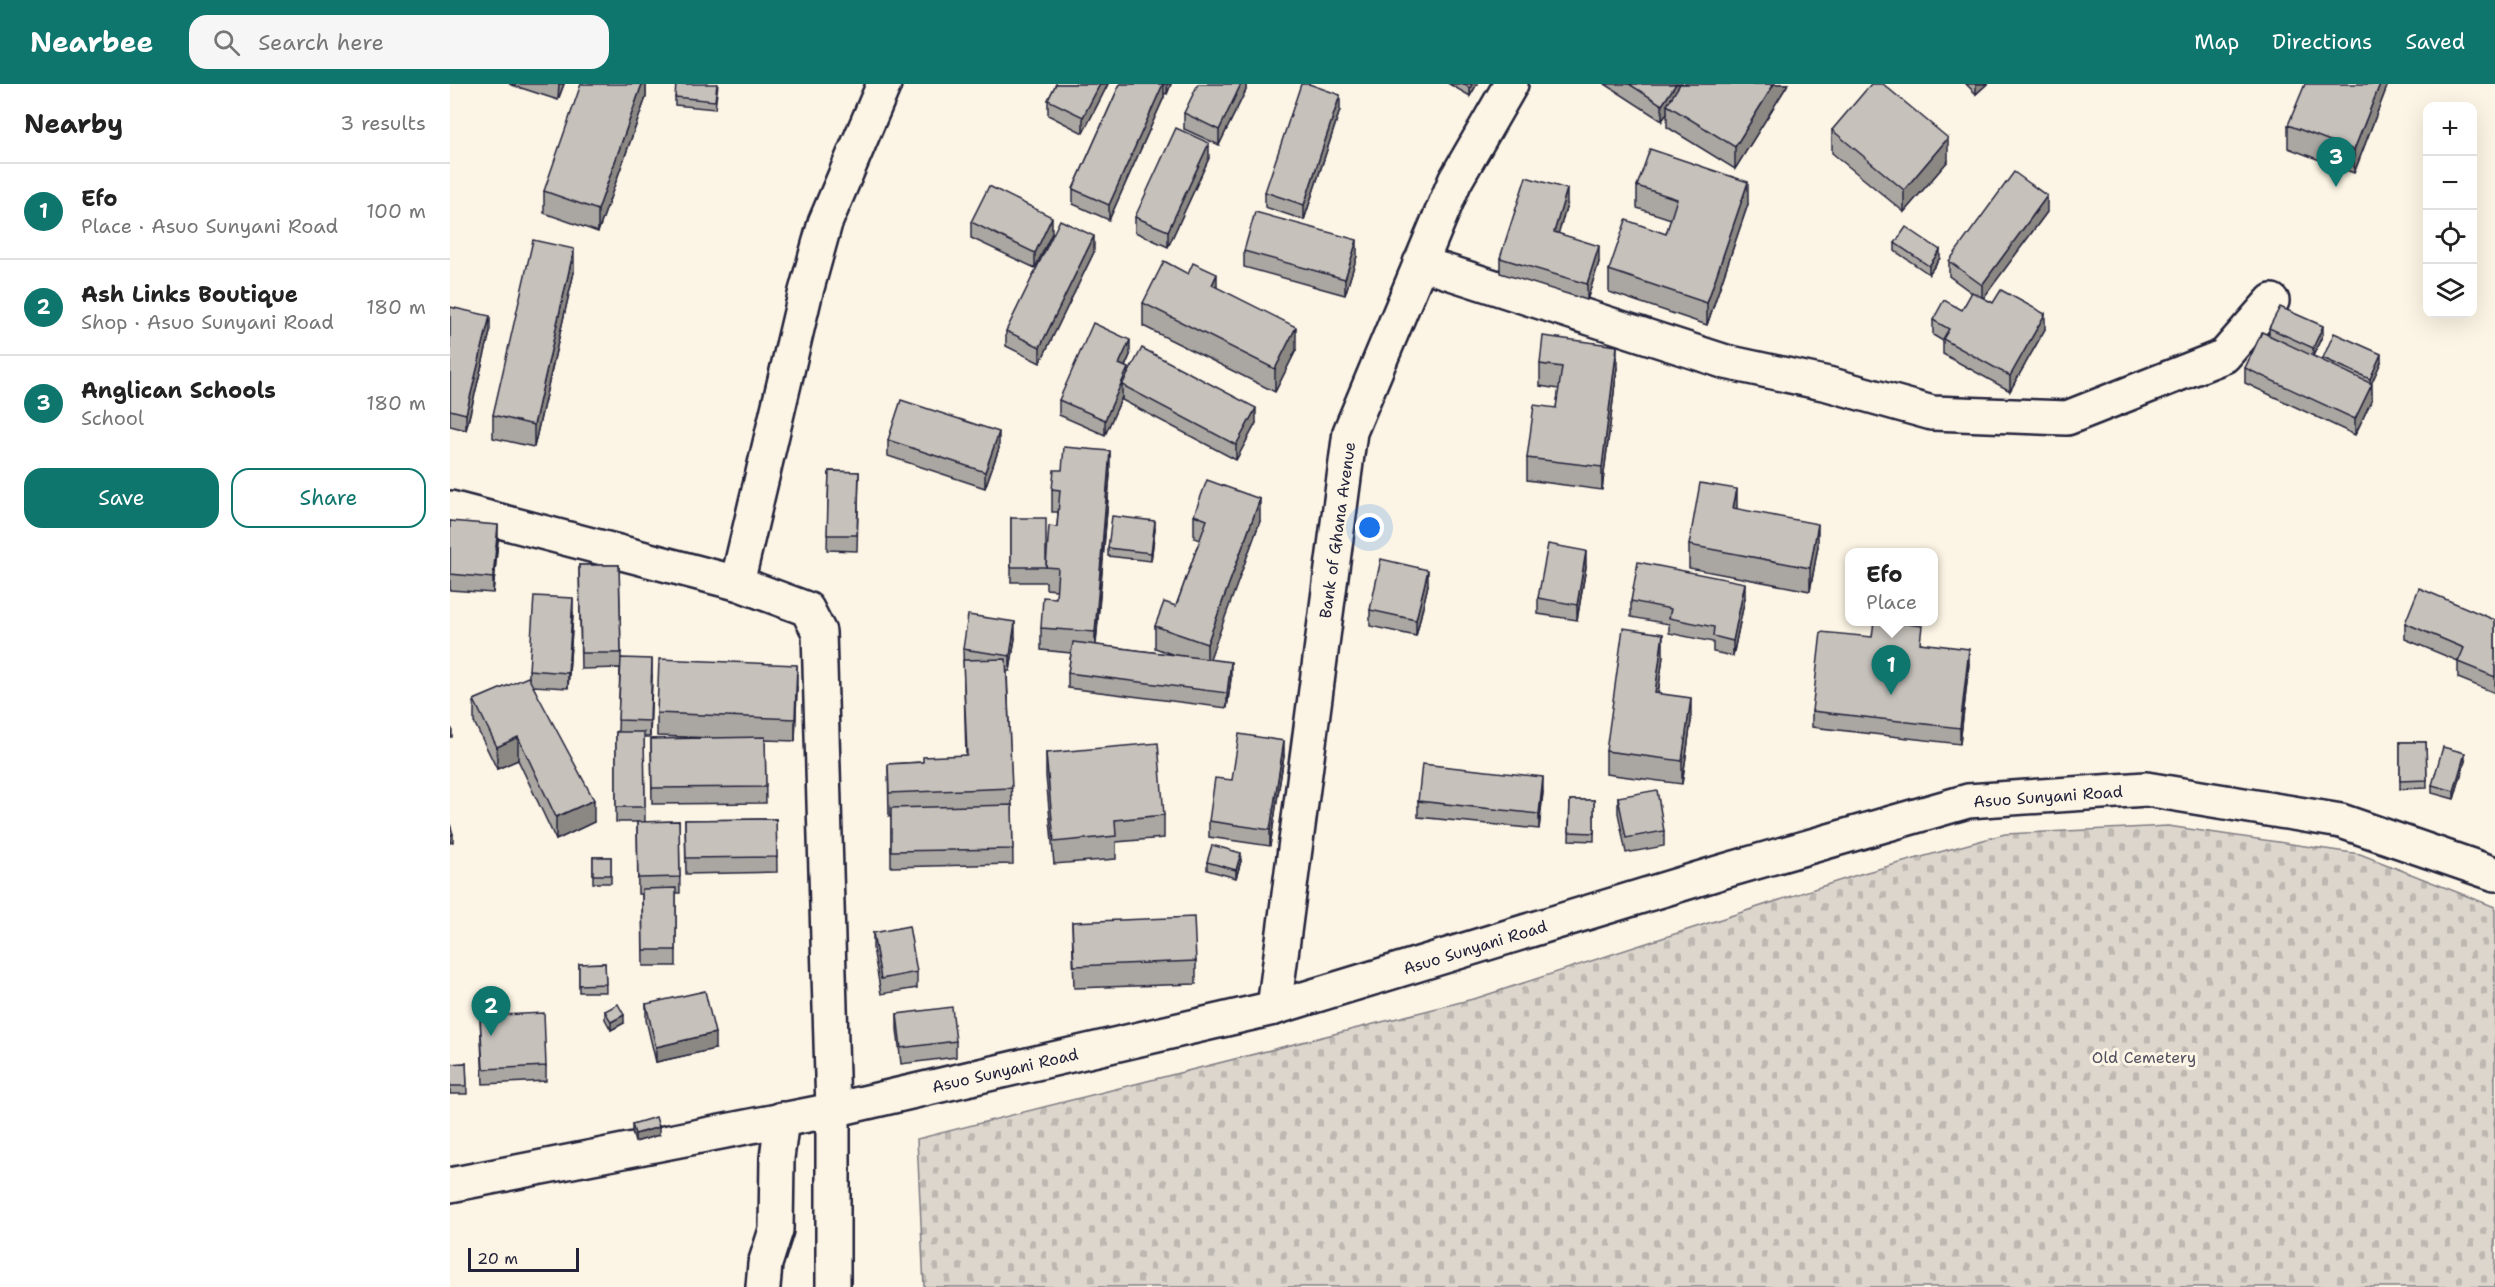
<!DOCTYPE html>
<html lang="en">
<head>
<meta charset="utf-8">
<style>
	:root { --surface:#fff; --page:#f6f6f6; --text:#222; --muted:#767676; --line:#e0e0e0; --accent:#0f766e }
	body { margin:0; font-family:"Shantell Sans",sans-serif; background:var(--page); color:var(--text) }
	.controls { position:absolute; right:18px; top:18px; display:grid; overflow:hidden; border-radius:12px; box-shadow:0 6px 24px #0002 }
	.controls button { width:54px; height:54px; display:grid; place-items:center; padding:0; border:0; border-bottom:2px solid var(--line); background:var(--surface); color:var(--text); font:30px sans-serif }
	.scale { position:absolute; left:18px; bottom:15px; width:111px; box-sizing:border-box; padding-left:6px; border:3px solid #22223b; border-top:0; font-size:16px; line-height:21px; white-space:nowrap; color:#22223b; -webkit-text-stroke:4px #fcf5e5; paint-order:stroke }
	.you { position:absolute; left:920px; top:444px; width:21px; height:21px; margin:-15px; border:4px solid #fff; border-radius:50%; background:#1a73e8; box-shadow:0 0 0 9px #1a73e833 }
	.badge { display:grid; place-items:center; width:39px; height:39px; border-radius:50%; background:var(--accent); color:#fff; font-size:20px; font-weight:700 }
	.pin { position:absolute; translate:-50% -50px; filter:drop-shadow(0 2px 3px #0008) }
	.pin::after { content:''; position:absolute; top:32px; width:21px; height:18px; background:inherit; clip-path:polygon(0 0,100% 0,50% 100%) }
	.popup { position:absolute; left:1395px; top:464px; width:93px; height:78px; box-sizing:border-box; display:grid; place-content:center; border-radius:12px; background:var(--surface); filter:drop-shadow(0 2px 4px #0005); font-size:20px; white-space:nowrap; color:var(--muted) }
	.popup b { font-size:22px; color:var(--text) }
	.popup::after { content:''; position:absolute; left:50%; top:100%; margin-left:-12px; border:12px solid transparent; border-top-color:var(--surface) }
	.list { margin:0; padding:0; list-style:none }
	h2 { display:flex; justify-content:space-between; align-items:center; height:78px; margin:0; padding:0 24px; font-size:26px }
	h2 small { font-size:20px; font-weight:400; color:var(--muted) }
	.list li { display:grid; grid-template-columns:39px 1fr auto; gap:18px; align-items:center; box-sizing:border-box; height:96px; padding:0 24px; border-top:2px solid var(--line) }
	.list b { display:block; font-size:22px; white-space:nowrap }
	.list p { margin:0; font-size:20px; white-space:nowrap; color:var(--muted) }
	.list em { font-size:20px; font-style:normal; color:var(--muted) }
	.actions { display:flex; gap:12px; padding:18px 24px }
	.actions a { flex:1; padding:14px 0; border:2px solid var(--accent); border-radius:18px; text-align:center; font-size:21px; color:var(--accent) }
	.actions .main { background:var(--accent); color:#fff }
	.icon { flex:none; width:33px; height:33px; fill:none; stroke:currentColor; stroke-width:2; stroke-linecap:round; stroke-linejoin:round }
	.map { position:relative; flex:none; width:2045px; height:1203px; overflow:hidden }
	header { display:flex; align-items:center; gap:36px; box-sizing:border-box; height:84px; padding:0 30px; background:var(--accent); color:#fff }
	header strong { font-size:28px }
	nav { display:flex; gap:33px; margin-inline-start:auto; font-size:21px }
	.search { width:420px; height:54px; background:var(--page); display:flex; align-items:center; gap:15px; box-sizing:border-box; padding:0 21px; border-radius:18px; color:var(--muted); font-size:22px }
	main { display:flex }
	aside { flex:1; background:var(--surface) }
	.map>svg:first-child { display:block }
	.cemetery { fill:url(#cemetery-stones); stroke:#7f7c84; stroke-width:1.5 }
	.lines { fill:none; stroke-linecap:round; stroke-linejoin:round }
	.minor-casing { stroke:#22223b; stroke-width:38 }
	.minor { stroke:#fcf5e5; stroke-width:33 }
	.wall { fill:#aaa6a1; stroke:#22223b; stroke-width:1.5 }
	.shaded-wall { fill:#8b8783; stroke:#22223b; stroke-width:1.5 }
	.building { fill:#c6c1bb; stroke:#22223b; stroke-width:1.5 }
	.labels { text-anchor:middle; stroke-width:6; stroke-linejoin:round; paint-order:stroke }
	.street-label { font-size:16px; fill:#22223b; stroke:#fcf5e5 }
	.park-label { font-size:16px; fill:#504f5f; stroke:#fcf5e5 }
</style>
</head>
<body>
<header>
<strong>Nearbee</strong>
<div class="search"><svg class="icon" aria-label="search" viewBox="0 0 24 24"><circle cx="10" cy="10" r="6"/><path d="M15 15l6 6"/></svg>Search here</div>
<nav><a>Map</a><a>Directions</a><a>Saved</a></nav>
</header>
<main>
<aside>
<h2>Nearby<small>3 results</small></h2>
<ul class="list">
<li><span class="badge">1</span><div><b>Efo</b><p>Place · Asuo Sunyani Road</p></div><em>100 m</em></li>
<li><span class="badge">2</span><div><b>Ash Links Boutique</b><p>Shop · Asuo Sunyani Road</p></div><em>180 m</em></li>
<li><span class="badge">3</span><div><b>Anglican Schools</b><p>School</p></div><em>180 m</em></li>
</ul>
<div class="actions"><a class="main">Save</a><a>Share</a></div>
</aside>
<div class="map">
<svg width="2045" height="1203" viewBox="0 0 2045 1203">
	<defs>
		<pattern id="cemetery-stones" width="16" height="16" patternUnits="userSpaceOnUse" patternTransform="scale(1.5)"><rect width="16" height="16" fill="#dcd6cc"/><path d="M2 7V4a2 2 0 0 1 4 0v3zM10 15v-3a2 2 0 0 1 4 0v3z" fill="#bcb7b0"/></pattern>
	</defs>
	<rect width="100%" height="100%" fill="#fcf5e5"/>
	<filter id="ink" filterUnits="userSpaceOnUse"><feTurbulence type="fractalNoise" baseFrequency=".0167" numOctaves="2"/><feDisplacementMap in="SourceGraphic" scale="12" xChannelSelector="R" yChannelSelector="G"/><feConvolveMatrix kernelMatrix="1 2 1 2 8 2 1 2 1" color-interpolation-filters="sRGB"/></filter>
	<g filter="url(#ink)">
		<polygon class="cemetery" points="1718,742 1910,770 2045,823 2045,1203 474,1203 467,1055 1027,914 1410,790 1555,750"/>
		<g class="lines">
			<g class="minor-casing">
				<g id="minor">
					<polyline points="970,179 1276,278 1378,300 1482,329 1617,334 1774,272 1822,217"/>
					<polyline points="0,424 287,499 357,525 369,548 383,1026 383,1203"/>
					<polyline points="287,499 355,211 375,139 434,0"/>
					<polyline points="824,924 900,348 1005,97 1061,0"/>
					<polyline points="0,1101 383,1026 824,924 1271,788 1518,717 1696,705 1891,737 2045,790"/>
					<polyline points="313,1203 315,1180 326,1146 327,1074 332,1035"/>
				</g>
			</g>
			<use href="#minor" class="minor"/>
		</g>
		<g class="wall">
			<polygon points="59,0 114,0 108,16"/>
			<polygon points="196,0 196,13 148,148 94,129 94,107"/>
			<polygon points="268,0 265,25 225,21 225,13"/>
			<polygon points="606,0 658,0 633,49 598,31 598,16"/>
			<polygon points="670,0 721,0 717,10 714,9 714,13 659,136 623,120 623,105"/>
			<polygon points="796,0 796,6 769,61 734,45 734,29"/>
			<polygon points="999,0 1027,0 1020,12"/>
			<polygon points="1155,0 1338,0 1285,85 1217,43 1217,29 1212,37"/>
			<polygon points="1516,0 1537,0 1526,10"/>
			<polygon points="1938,0 1904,89 1838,64 1838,41"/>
			<polygon points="890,26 854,136 815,123 815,108"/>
			<polygon points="1382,46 1498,77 1454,128 1382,69"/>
			<polygon points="759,74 718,163 685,148 685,133"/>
			<polygon points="1187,102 1298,120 1257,241 1159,208 1159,186 1216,150 1221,135 1187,124"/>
			<polygon points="1117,121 1108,149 1149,178 1137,216 1050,189 1050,174"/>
			<polygon points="1597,128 1533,214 1595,245 1560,307 1493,270 1493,257 1483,251 1483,236 1512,226 1522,209 1499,192 1499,177"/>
			<polygon points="521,138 602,149 585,184 521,154"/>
			<polygon points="1445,159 1490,174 1479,190 1445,167"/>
			<polygon points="794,167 907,172 895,211 794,183"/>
			<polygon points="644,168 590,279 556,262 556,247"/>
			<polygon points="124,188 84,363 43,354 43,331"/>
			<polygon points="767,204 846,266 825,308 693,242 693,219"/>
			<polygon points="0,223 40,248 16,346 0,342"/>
			<polygon points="1819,244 1873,250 1863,272 1873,276 1873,274 1931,278 1921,299 1922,315 1905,351 1795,299 1795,284 1819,251"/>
			<polygon points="680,271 675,283 678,289 806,339 786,376 672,316 672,313 655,351 609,331 609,316"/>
			<polygon points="1090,280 1167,284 1152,406 1077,396 1077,374 1106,324 1109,305 1090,302"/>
			<polygon points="438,356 549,364 535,404 438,372"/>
			<polygon points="379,387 409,388 407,467 377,466"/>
			<polygon points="660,390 646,561 724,571 705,564 705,542 726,522 750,456 744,454 744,431 810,437 759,575 781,594 777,624 618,604 618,589 621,569 591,566 591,544 606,514 607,506 596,505 596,498 561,498 561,434 596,475 607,443 608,428 602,428 602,405"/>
			<polygon points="0,437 48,456 43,509 0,506"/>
			<polygon points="705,445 701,477 658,472 658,464"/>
			<polygon points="1239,461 1368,462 1360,507 1239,484"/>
			<polygon points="129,481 169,481 171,574 202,591 200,653 194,653 195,738 229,737 230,809 226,809 226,882 193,882 192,810 188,810 187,738 166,738 166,648 168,648 170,584 131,585"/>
			<polygon points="1136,483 1127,536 1088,530 1088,514"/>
			<polygon points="978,501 966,552 920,542 920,526"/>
			<polygon points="1295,514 1283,572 1263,568 1263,558 1219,549 1219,540 1181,533 1181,517"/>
			<polygon points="123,530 118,604 83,602 144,738 106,756 68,676 47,685 24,638 24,616 79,594 79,586"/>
			<polygon points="2045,536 2045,609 2008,594 2008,577 1955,555 1955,539"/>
			<polygon points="565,554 560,587 557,587 562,721 563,780 441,783 441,732 439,732 438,680 473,678 516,671 513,565"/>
			<polygon points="1471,559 1519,580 1510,660 1362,643 1362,627"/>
			<polygon points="1213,572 1208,610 1241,637 1232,700 1156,690 1156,667"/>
			<polygon points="347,603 345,657 315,656 316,719 202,720 201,655 264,654 207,652 207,629"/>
			<polygon points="1950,658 1976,658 1977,704 1950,705"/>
			<polygon points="596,669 714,731 714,754 666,758 666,775 604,780 596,692"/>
			<polygon points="834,672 820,762 759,753 759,737"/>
			<polygon points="2015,677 2004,715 1982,709 1982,701"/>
			<polygon points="1093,708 1089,745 968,733 968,717"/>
			<polygon points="1168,713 1214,747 1214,762 1176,769 1168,729"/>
			<polygon points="1120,716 1144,716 1144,757 1119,756"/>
			<polygon points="326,735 327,788 236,790 235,736"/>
			<rect x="143" y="773" width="18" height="26"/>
			<polygon points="791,777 786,794 757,786 757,778"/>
			<polygon points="622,838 746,877 746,900 624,904"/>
			<polygon points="423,849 467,888 467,904 431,910 423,864"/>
			<polygon points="155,879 156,908 129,908 129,880"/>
			<polygon points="196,920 265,965 206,978 196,936"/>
			<polygon points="155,927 174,939 161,946 155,935"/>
			<polygon points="447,930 506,957 506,973 451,980 447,945"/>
			<polygon points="30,932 96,982 96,997 33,1000"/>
			<polygon points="16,979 17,1010 0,1010 0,980"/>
			<polygon points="182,1040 209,1051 185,1058 182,1048"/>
		</g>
		<g class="shaded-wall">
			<polygon points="109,0 114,0 108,16"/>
			<polygon points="192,0 196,0 196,13 148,148 148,126"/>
			<polygon points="650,0 658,0 633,49 633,33"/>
			<polygon points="713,0 714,0 714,13 659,136 659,121"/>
			<polygon points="717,0 721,0 717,10"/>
			<polygon points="791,0 796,0 796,6 769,61 769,46"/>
			<polygon points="1022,0 1027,0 1020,12 1020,4"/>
			<polygon points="1226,0 1236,0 1217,21 1217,29 1212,37 1212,21"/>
			<polygon points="1324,0 1338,0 1285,85 1285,63"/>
			<polygon points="1526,0 1537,0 1526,10"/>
			<polygon points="1930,0 1938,0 1904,89 1904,66"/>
			<polygon points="890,11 890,26 854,136 854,121"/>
			<polygon points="1498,54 1498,77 1454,128 1454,106"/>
			<polygon points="759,59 759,74 718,163 718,147"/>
			<polygon points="1298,98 1298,120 1257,241 1257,219"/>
			<polygon points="1117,105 1117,121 1104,164 1104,148"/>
			<polygon points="1597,112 1597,128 1532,216 1532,201"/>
			<polygon points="602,133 602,149 585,184 585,169"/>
			<polygon points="644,152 644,168 590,279 590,263"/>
			<polygon points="907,156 907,172 895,211 895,195"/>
			<polygon points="1149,162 1149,178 1137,216 1137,200"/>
			<polygon points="124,165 124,188 84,363 84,341"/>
			<polygon points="1490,166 1490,174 1479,190 1479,182"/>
			<polygon points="767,190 767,213 762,201"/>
			<polygon points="1595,230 1595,245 1560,307 1560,292"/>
			<polygon points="40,232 40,248 16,346 16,330"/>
			<polygon points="1873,242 1873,250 1863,272 1863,264"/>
			<polygon points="846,243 846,266 825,308 825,285"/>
			<polygon points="680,256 680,271 669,296 669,280"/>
			<polygon points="1167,262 1167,284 1152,406 1152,383"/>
			<polygon points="1931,270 1931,278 1920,303 1920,295"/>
			<polygon points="678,284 678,300 672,301 672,313 655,351 655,336"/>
			<polygon points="1922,300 1922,315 1905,351 1905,335"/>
			<polygon points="806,324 806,339 786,376 786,361"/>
			<polygon points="549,348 549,364 535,404 535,388"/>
			<polygon points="660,367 660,390 645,570 645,548"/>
			<polygon points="1287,405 1287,428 1283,424"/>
			<polygon points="810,415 810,437 757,583 757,560"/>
			<polygon points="705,437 705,445 701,477 701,469"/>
			<polygon points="1368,440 1368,462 1360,507 1360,484"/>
			<polygon points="48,441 48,456 43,509 43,494"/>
			<polygon points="1136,467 1136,483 1127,536 1127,521"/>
			<polygon points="978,486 978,501 966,552 966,536"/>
			<polygon points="1295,499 1295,514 1283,572 1283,557"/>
			<polygon points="123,514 123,530 118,604 118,589"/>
			<polygon points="565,538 565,554 560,587 560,572"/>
			<polygon points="1213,550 1213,572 1205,632 1205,609"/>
			<polygon points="1519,565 1519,580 1510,660 1510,644"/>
			<polygon points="202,575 202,591 200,653 200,637"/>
			<polygon points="781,578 781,594 777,624 777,609"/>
			<polygon points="347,581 347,603 345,657 345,635"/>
			<polygon points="1241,614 1241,637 1232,700 1232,677"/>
			<rect x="0" y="645" width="2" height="8"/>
			<polygon points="68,653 68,676 47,685 47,663"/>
			<polygon points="834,657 834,672 820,762 820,746"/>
			<polygon points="2015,669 2015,677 2004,715 2004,707"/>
			<polygon points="1093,693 1093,708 1089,745 1089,730"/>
			<polygon points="144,716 144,738 106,756 106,733"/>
			<polygon points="3,750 3,758 0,759 0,751"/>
			<polygon points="791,769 791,777 786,794 786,786"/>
			<polygon points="174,931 174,939 161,946 161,938"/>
			<polygon points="265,949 265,965 206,978 206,963"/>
			<polygon points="209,1043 209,1051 185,1058 185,1050"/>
		</g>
		<g class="building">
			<polygon points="131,0 192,0 148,126 94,107"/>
			<polygon points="226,0 267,0 265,17 225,13"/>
			<polygon points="606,0 650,0 633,33 598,16"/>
			<polygon points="670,0 713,0 659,121 623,105"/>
			<polygon points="748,0 791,0 769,46 734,29"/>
			<polygon points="851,0 859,0 890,11 854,121 815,108"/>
			<polygon points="1013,0 1022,0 1020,4"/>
			<polygon points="1179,0 1226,0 1212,21"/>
			<polygon points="1230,0 1324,0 1285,63 1217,21"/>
			<polygon points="1421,0 1433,0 1498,54 1454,106 1382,46"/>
			<polygon points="1855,0 1930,0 1904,66 1838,41"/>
			<polygon points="726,44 759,59 718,147 685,133"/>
			<polygon points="1200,65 1298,98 1257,219 1159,186 1176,136 1216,150 1227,115 1187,102"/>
			<polygon points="1564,88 1597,112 1532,201 1499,177"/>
			<polygon points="1076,93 1117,105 1104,148 1149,162 1137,200 1050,174"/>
			<polygon points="539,102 602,133 585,169 521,138"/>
			<polygon points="805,128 907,156 895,195 794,167"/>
			<polygon points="610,136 644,152 590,263 556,247"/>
			<polygon points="1456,143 1490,166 1479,182 1445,159"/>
			<polygon points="83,156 124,165 84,341 43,331"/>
			<polygon points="714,177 738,190 743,179 767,190 762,201 846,243 825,285 693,219"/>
			<polygon points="1551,206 1595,230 1560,292 1493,255 1499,245 1483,236 1494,216 1512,226 1522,208 1543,219"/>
			<polygon points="0,223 40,232 16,330 0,326"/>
			<polygon points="1830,223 1873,242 1863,264 1819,244"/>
			<polygon points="643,239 680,256 669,280 678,284 655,336 609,316"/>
			<polygon points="1812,248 1922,300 1905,335 1795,284"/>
			<polygon points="1884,249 1931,270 1920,295 1873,274"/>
			<polygon points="1093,252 1167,262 1152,383 1077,374 1084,321 1106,324 1112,283 1090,280"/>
			<polygon points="692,264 806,324 786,361 672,301"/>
			<polygon points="451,316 549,348 535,388 438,356"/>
			<polygon points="614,363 660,367 645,548 591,544 593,513 606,514 608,484 596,483 599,442 607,443 610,406 602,405 604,386 612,386"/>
			<polygon points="379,387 409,388 407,451 377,451"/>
			<polygon points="757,396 810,415 757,560 705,542 714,518 726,522 757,436 744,431"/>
			<polygon points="1250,399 1287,405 1283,424 1368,440 1360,484 1239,461"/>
			<polygon points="662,432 705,437 701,469 658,464"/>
			<rect x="561" y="434" width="35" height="49"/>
			<polygon points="0,437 48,441 43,494 0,490"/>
			<polygon points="1098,460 1136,467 1127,521 1088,514"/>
			<polygon points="931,475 978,486 966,536 920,526"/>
			<polygon points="1188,478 1295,499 1283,557 1263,552 1264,543 1219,534 1221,525 1181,517"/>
			<polygon points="129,481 169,481 171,569 131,569"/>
			<polygon points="1969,504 2045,536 2045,593 2008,578 2014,564 1955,539"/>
			<polygon points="84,512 123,514 118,589 79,586"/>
			<polygon points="518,531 565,538 560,572 513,565"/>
			<polygon points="1424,537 1435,537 1472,542 1470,559 1519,565 1510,644 1362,627 1371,548 1422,553"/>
			<polygon points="1173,544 1213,550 1205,609 1241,614 1232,677 1156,667"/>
			<polygon points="623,558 781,578 777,609 618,589"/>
			<polygon points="171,574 202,575 200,637 168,636"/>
			<polygon points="209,575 347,581 345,635 207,629"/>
			<polygon points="556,575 562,704 439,709 438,680 473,678 473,673 517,671 513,576"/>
			<polygon points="78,593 144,716 106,733 68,653 47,663 24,616"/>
			<polygon points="166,648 194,648 195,723 166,723"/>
			<polygon points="789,650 834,657 820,746 759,737 765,694 782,696"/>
			<polygon points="315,653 316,703 202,704 201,655"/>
			<polygon points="1950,658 1976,658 1977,696 1950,697"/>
			<polygon points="708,659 714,731 665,736 666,752 604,758 596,669"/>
			<polygon points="1993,663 2015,669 2004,707 1982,701"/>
			<polygon points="972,680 1093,693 1089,730 968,717"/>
			<polygon points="1207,706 1214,747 1176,754 1168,713"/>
			<polygon points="1120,716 1144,716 1144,749 1119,748"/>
			<polygon points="562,721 563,765 441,767 441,724"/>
			<polygon points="326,735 327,773 236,774 235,736"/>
			<polygon points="229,737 230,793 188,794 187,738"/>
			<polygon points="0,740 3,750 0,751"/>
			<polygon points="762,761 791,769 786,786 757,778"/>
			<rect x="143" y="773" width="18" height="18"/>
			<polygon points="226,804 226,866 193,866 192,805"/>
			<polygon points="744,833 746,877 624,882 622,838"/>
			<polygon points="459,842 467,888 431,895 423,849"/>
			<polygon points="155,879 156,900 129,901 129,880"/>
			<polygon points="255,907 265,949 206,963 196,920"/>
			<polygon points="168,920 174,931 161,938 155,927"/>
			<polygon points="502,923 506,957 451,964 447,930"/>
			<polygon points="94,929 96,982 33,985 30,932"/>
			<polygon points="16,979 17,1002 0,1002 0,980"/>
			<polygon points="206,1033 209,1043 185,1050 182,1040"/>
		</g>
	</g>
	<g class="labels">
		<g class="street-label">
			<text transform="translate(887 446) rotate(-82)" y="6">Bank of Ghana Avenue</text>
			<text transform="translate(1598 712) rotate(-4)" y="6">Asuo Sunyani Road</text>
			<text transform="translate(1025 863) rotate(-17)" y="6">Asuo Sunyani Road</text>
			<text transform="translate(555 986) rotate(-13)" y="6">Asuo Sunyani Road</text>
		</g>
		<g class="park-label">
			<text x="1694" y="979">Old Cemetery</text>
		</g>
	</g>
</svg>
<div class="controls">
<button>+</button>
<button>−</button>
<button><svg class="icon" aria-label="locate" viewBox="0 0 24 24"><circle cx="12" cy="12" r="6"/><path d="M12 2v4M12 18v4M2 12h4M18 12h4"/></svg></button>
<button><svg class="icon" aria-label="layers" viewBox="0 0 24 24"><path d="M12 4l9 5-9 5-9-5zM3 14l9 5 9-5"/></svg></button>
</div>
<div class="scale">20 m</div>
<div class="you"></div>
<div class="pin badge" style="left:1441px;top:611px">1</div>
<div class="popup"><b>Efo</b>Place</div>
<div class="pin badge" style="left:41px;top:952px">2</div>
<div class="pin badge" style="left:1886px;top:103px">3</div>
</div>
</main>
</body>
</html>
